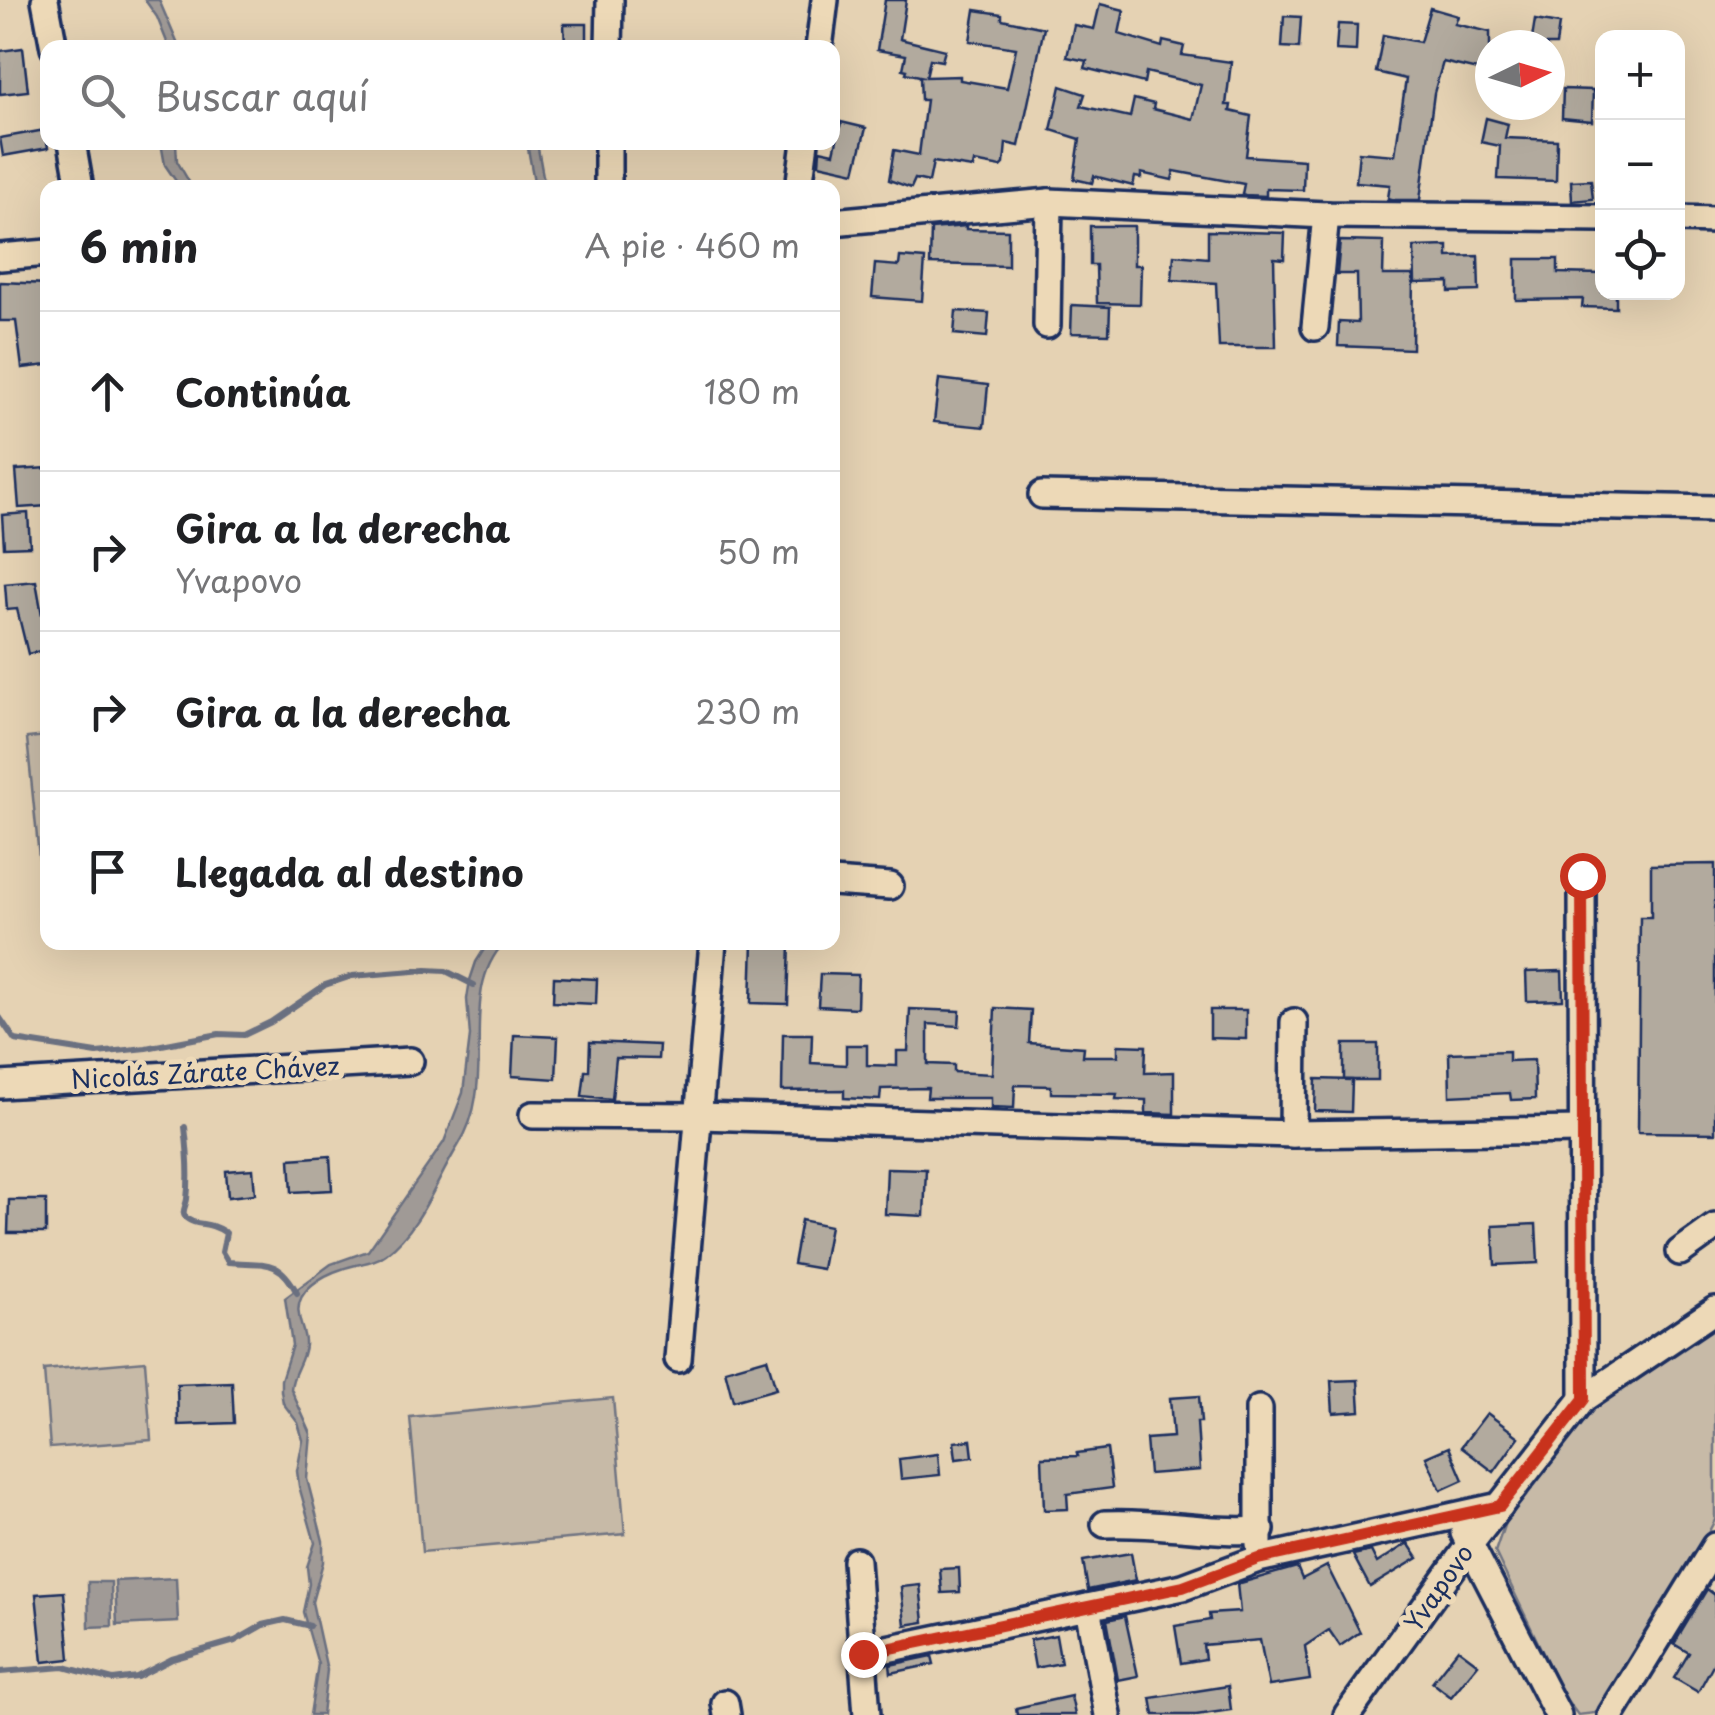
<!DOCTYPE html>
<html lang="es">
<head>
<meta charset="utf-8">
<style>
	:root { --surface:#fff; --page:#f2f2f2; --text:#202124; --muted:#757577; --line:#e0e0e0 }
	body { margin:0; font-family:"Playpen Sans",sans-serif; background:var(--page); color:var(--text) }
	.controls { position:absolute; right:30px; top:30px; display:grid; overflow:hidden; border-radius:20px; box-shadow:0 10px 40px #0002 }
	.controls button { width:90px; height:90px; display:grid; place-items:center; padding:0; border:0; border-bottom:2px solid var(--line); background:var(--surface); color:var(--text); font:50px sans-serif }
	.compass { position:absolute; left:1475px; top:30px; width:90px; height:90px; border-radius:50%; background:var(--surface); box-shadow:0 10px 40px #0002; rotate:85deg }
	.stop { position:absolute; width:30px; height:30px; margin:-22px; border:8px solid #c8321e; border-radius:50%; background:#fff }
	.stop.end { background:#c8321e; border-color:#fff; box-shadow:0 2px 10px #0008 }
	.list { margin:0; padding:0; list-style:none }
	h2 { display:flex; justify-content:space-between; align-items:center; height:130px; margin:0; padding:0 40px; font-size:42px }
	h2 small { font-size:32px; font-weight:400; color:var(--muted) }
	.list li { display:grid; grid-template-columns:65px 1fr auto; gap:30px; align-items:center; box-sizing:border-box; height:160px; padding:0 40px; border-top:2px solid var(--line) }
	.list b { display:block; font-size:38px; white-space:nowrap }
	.list p { margin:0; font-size:32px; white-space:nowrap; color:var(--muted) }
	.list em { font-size:32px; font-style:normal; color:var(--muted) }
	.icon { flex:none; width:55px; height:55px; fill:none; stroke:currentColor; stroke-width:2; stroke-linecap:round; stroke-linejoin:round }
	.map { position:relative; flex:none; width:1715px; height:1715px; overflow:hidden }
	.search { position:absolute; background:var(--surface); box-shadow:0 10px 40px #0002; left:40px; top:40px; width:800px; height:110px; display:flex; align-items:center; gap:25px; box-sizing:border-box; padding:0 35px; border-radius:20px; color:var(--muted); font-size:38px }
	.panel { position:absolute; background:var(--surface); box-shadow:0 10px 40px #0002; left:40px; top:180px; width:800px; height:770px; border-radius:20px }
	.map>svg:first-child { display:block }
	.green { fill:#c7baa7; stroke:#717482; stroke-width:2.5 }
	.water { fill:#a09a96; stroke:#6b6f80; stroke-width:2.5 }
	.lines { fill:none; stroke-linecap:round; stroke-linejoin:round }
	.stream { stroke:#6b6f80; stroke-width:6 }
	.building { fill:#b2aa9e; stroke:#1b2f5e; stroke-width:2.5 }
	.minor-casing { stroke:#1b2f5e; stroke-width:32 }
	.minor { stroke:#edd9b7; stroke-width:25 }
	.route { stroke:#c8321e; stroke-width:12 }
	.labels { text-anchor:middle; stroke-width:10; stroke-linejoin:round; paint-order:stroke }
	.street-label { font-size:25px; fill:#1b2f5e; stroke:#edd9b7 }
</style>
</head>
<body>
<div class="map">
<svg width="1715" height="1715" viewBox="0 0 1715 1715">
	<rect width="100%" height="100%" fill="#e5d2b3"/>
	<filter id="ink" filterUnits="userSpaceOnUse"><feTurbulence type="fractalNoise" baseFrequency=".01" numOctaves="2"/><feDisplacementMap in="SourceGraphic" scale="20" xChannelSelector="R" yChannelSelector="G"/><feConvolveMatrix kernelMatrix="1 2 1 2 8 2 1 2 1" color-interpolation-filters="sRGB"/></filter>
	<g filter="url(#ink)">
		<g class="green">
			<polygon points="47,736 47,856 39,857 27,738"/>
			<polygon points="1715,1318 1715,1520 1612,1711 1578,1715 1563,1695 1495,1552 1511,1505 1592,1408"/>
			<polygon points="145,1361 151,1440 50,1448 44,1370"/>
			<polygon points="613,1398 625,1534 422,1552 410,1417"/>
		</g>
		<g class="water">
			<polygon points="145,0 159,0 179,47 169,47 157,17"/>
			<polygon points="161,143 176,143 177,161 192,187 180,187 165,165"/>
			<polygon points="527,143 537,143 545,187 535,187"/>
			<path d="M488 943H504C455 995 501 1079 458 1146 436 1181 421 1228 386 1254 373 1264 357 1263 342 1269 323 1275 294 1291 299 1315 300 1326 306 1335 305 1345 304 1361 292 1373 291 1389L311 1434 307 1479 323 1541V1562L312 1602 327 1670 322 1715H310L318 1664 303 1612 309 1584 307 1567 315 1543 299 1486 297 1471 303 1440 298 1423 283 1403 281 1391V1380L292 1345 285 1298 331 1264 368 1251 444 1142 463 1093 470 1036 467 999 470 980 476 962Z"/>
			<polygon points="176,1578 178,1622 117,1625 115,1581"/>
			<polygon points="88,1582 111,1582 112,1626 89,1627"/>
		</g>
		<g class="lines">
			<g class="stream">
				<polyline points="0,1018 15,1040 97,1053 146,1048 219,1034 244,1035 271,1022 325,985 352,976 426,970 446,971 474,985"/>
				<path d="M185 1127C188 1152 190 1176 187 1199 186 1207 179 1214 189 1220 198 1226 209 1221 226 1233L222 1252 228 1262C263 1265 279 1257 297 1293"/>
				<polyline points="0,1672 64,1667 113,1680 137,1677 172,1659 235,1641 263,1625 285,1620 310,1626"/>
			</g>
		</g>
		<g class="building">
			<polygon points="885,0 906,0 900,39 945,50 942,61 930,59 926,77 960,76 960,80 1007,88 1016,48 970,41 975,10 1002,14 1002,19 1044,28 1019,146 1006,143 1004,164 1001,167 974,162 973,168 933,162 929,182 915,179 911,188 889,180 894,150 919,155 926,100 921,100 920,77 924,77 906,73 907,70 903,69 906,55 877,50"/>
			<polygon points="1100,4 1124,10 1119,34 1162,47 1163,41 1184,46 1182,55 1231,62 1226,105 1231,105 1230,111 1251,116 1246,156 1304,160 1303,190 1266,189 1266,196 1245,195 1242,194 1244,184 1174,171 1172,180 1141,173 1141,178 1135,177 1133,186 1094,176 1092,183 1074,179 1080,139 1051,130 1061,86 1085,94 1081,106 1130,117 1134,99 1154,104 1153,109 1193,119 1201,85 1146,72 1144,83 1085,68 1087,61 1067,57 1074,25 1094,29"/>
			<polygon points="1430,8 1458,16 1455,24 1490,32 1490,73 1443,62 1434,93 1420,200 1395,200 1388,198 1390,185 1356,182 1359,152 1395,155 1406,79 1376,72 1383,35 1420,42"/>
			<polygon points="1284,16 1301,17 1299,48 1282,47"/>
			<polygon points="1535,20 1559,24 1556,45 1531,45"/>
			<polygon points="564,24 587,24 587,45 565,45"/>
			<polygon points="1338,24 1357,25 1356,51 1336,50"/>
			<polygon points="23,48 28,91 0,94 0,51"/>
			<polygon points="1563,89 1593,90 1592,121 1562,118"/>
			<polygon points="1486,118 1508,124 1505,138 1557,140 1556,181 1498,179 1500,146 1481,142"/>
			<polygon points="841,122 866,128 855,172 819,164 820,150 834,153"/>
			<polygon points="45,130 48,148 3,156 0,138"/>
			<polygon points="1591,180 1593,199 1572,201 1571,181"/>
			<polygon points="966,226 966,229 1008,230 1008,266 930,264 931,229"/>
			<polygon points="1090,226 1134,226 1134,265 1141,265 1140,304 1097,303 1096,265 1090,265"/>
			<polygon points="1208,231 1285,233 1284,259 1274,258 1276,347 1219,347 1216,283 1172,280 1174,255 1208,258"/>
			<polygon points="1340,241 1384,242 1383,275 1413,275 1412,349 1338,346 1339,322 1358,323 1357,274 1337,274"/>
			<polygon points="1448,246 1448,257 1478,256 1479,291 1449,292 1449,282 1415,283 1414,247"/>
			<polygon points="900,257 925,259 922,301 872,297 875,264 899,266"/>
			<polygon points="1516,259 1558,259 1558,273 1602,274 1602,292 1616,292 1616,308 1582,307 1583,299 1516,300"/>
			<polygon points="0,282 48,284 48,365 22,368 16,321 0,321"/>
			<polygon points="1072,305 1110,307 1109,334 1071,333"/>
			<polygon points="956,311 989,313 987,337 954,334"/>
			<polygon points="939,379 988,385 984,427 934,422"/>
			<polygon points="48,468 48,506 19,508 16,470"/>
			<polygon points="28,513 30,546 4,547 2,515"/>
			<polygon points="36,581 48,649 28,654 17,609 7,610 5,584"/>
			<polygon points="1715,864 1715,1133 1638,1132 1640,917 1651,917 1651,865"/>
			<polygon points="753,942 790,943 788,1004 751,1003"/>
			<polygon points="1562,971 1563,1000 1527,1001 1526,972"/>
			<polygon points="820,974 858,975 857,1008 818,1006"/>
			<polygon points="554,977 597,979 596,1004 553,1002"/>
			<polygon points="995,1008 1031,1010 1029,1043 1084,1047 1083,1056 1118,1056 1118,1045 1146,1046 1145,1073 1174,1072 1174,1114 1146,1113 1146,1100 1116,1099 1117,1094 1051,1093 1051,1086 1015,1085 1014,1108 991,1107 991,1098 927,1098 928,1088 881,1089 880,1100 844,1098 844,1090 782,1091 783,1034 812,1034 811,1063 846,1065 846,1045 867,1045 867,1065 897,1066 897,1051 908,1051 910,1009 960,1011 959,1026 928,1024 928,1064 954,1065 954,1072 992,1074"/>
			<polygon points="1210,1010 1246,1010 1246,1039 1210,1038"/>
			<polygon points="514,1035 558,1037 556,1079 512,1076"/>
			<polygon points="590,1042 659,1045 658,1059 616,1058 612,1099 582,1096 585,1071 589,1071"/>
			<rect x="1344" y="1044" width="34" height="36"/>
			<polygon points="1509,1051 1509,1061 1534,1060 1535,1099 1511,1100 1510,1093 1450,1096 1449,1053"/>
			<polygon points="1316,1079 1352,1080 1351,1112 1315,1111"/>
			<polygon points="330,1156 332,1190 292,1192 290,1159"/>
			<polygon points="887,1168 926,1169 924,1216 885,1214"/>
			<polygon points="253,1169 255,1194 228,1197 226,1171"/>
			<polygon points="9,1200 46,1200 46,1233 8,1233"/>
			<polygon points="801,1220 830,1226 822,1269 793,1264"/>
			<polygon points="1536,1224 1538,1263 1495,1265 1493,1226"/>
			<polygon points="767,1358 776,1389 733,1401 725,1370"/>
			<polygon points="1358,1380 1360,1411 1333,1413 1331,1381"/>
			<polygon points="232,1382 234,1423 178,1425 177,1384"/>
			<polygon points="1199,1396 1201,1422 1197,1422 1200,1470 1149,1474 1146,1439 1173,1437 1170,1398"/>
			<polygon points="1487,1413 1519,1437 1494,1472 1461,1447"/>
			<polygon points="971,1440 973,1457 956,1459 954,1442"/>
			<polygon points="1449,1447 1463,1480 1441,1490 1426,1457"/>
			<polygon points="1107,1449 1112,1488 1067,1494 1068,1509 1044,1510 1042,1457 1078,1456 1077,1453"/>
			<polygon points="938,1454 940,1475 901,1479 899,1459"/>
			<polygon points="1408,1543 1418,1558 1370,1587 1353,1555 1371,1551 1377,1563"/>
			<polygon points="1131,1553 1136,1580 1088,1590 1083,1561"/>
			<polygon points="1327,1566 1360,1632 1340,1646 1329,1630 1305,1646 1310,1680 1269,1686 1260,1640 1203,1645 1205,1659 1181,1663 1175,1626 1210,1620 1209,1614 1240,1612 1237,1584 1297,1567 1302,1579"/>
			<polygon points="959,1568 960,1592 942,1593 940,1569"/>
			<polygon points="920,1585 924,1622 905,1625 901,1587"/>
			<polygon points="1707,1589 1715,1595 1715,1661 1698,1692 1674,1678 1689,1653 1674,1644"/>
			<polygon points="64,1592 70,1659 43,1662 36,1594"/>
			<polygon points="1125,1616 1138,1676 1118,1680 1107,1620"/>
			<polygon points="1056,1635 1061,1663 1035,1668 1030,1640"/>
			<polygon points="1458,1649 1478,1664 1451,1697 1432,1682"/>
			<polygon points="932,1656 934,1664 891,1673 890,1665"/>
			<polygon points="1228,1686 1231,1710 1196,1715 1154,1715 1151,1698"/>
			<polygon points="1071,1696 1075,1715 1017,1715 1016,1708"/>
		</g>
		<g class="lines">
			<g class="minor-casing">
				<g id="minor">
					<polyline points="45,0 54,48"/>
					<polyline points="609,48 610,0"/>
					<polyline points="819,48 825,0"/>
					<polyline points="72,142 80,188"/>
					<polyline points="608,188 608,142"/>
					<polyline points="799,188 805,142"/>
					<polyline points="1678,219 1715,220"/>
					<polyline points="832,222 1049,202 1326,215 1602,218"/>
					<polyline points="0,257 48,253"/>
					<polyline points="1047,325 1049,202"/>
					<polyline points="1315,327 1326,215"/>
					<polyline points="1042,495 1715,509"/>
					<polyline points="1582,875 1583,1399"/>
					<polyline points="832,882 890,886"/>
					<polyline points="0,1085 410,1061"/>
					<polyline points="533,1115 699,1116 1293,1134 1582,1130"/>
					<polyline points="1293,1134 1294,1022"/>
					<polyline points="1680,1252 1715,1227"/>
					<polyline points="678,1359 713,942"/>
					<path d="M1105 1524C1158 1521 1208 1534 1261 1530"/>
					<polyline points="1464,1533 1558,1715"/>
					<polyline points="1259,1544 1259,1409"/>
					<polyline points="856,1561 867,1715"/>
					<polyline points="1088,1607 1108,1715"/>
					<polyline points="863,1654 1183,1587 1258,1559 1500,1506"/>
					<polyline points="725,1703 727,1715"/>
					<polyline points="1347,1715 1470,1544 1583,1399 1715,1310"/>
					<polyline points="1611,1715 1715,1546"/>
				</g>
			</g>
			<use href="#minor" class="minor"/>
		</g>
	</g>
	<g class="lines" filter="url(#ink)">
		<polyline class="route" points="863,1654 1183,1587 1258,1559 1500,1506 1584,1399 1582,875"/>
	</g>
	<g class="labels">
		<g class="street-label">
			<text transform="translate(205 1073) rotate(-3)" y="9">Nicolás Zárate Chávez</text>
			<text transform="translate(1439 1588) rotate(-55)" y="9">Yvapovo</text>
		</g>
	</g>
</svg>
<div class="controls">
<button>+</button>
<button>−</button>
<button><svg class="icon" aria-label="locate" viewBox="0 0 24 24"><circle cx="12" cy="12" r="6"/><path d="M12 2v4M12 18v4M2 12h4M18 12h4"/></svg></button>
</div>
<svg class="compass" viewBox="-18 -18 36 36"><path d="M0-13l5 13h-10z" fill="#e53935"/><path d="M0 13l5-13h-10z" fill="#757577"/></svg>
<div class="stop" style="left:1582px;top:875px"></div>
<div class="stop end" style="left:863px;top:1654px"></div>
<div class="search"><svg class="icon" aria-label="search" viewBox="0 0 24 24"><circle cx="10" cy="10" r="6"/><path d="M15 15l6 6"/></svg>Buscar aquí</div>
<section class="panel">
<h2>6 min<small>A pie · 460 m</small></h2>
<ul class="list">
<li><svg class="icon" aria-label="ahead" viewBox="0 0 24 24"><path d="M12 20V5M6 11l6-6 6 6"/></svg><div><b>Continúa</b></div><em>180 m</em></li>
<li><svg class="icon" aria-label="right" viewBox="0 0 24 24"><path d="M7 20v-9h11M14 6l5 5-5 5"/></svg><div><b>Gira a la derecha</b><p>Yvapovo</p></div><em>50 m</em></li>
<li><svg class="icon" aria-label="right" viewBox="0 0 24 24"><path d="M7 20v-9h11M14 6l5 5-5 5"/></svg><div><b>Gira a la derecha</b></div><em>230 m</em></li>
<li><svg class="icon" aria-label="arrive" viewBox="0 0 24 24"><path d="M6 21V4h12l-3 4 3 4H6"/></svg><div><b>Llegada al destino</b></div></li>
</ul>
</section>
</div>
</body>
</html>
